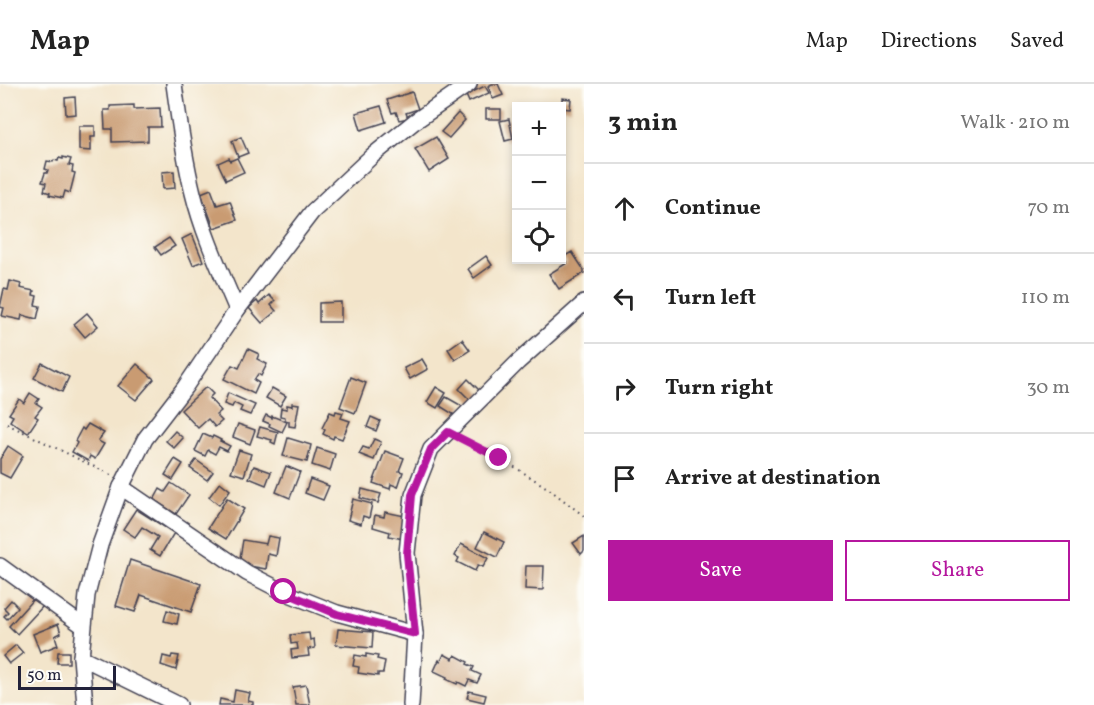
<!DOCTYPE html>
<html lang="en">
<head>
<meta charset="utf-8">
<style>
	:root { --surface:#fff; --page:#f6f6f6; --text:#222; --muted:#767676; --line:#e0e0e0; --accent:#b5179e }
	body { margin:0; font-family:Vollkorn,serif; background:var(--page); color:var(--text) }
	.controls { position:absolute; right:18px; top:18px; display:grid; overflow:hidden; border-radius:0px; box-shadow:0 3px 9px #0003 }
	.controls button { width:54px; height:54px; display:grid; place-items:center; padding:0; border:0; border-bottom:2px solid var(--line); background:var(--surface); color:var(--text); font:30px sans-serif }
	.scale { position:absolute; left:18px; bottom:15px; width:98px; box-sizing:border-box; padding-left:6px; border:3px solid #22223b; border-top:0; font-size:16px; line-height:21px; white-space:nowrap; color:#22223b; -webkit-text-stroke:4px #fdfcf7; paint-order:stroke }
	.stop { position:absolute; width:18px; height:18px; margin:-14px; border:4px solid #b5179e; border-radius:50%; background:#fff }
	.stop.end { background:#b5179e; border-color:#fff; box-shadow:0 2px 6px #0008 }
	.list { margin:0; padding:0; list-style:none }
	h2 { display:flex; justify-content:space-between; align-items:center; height:78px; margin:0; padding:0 24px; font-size:26px }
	h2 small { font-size:20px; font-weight:400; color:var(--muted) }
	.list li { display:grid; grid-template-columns:39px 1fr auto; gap:18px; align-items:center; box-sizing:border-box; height:90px; padding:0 24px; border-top:2px solid var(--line) }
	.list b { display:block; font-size:22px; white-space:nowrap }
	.list em { font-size:20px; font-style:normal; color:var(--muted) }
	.actions { display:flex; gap:12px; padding:18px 24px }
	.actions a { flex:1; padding:14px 0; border:2px solid var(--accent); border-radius:0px; text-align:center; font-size:21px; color:var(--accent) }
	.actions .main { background:var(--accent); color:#fff }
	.icon { flex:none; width:33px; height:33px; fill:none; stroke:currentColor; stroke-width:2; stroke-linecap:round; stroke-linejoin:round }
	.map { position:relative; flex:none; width:584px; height:621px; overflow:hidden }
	header { display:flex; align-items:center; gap:36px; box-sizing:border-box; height:84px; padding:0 30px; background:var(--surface); border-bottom:2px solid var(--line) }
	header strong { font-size:28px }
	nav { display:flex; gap:33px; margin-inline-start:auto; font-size:21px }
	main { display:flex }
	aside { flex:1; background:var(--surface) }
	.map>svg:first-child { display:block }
	.building { fill:#c99b72 }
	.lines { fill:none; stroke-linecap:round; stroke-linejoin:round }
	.minor-casing { stroke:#413f51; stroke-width:18 }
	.path { stroke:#413f51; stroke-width:2; stroke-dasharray:1.5 4.5; stroke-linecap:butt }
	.minor { stroke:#fff; stroke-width:15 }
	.route { stroke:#b5179e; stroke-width:8 }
</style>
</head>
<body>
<header>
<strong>Map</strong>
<nav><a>Map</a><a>Directions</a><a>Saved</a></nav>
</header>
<main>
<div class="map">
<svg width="584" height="621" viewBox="0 0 584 621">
	<rect width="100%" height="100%" fill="#fdfcf7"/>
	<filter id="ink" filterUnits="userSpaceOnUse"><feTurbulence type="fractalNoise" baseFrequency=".0167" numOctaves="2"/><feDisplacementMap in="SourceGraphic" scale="12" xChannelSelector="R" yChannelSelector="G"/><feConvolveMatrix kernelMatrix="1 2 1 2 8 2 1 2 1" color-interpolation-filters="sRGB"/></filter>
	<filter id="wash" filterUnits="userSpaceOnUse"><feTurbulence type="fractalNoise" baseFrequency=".008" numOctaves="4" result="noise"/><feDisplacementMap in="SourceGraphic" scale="24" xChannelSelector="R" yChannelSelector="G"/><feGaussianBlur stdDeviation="1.35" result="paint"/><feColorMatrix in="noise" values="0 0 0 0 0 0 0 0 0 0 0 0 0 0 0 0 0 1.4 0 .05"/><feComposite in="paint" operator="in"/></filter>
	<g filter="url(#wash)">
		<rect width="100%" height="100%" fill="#f3e5cb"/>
		<g id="blocks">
			<g class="building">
				<polygon points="492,0 498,0 503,11 493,15 488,2"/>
				<polygon points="485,2 489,9 469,18 466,11"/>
				<polygon points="412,8 418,25 406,29 408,34 399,36 396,28 392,29 387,16"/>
				<polygon points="75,13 76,30 66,31 65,14"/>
				<polygon points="562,14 571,15 570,25 562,24"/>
				<polygon points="134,21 134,25 160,24 161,43 148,43 148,57 112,58 112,45 105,45 104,26 110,26 110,22"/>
				<polygon points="381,22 386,38 361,46 356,29"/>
				<rect x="486" y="25" width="15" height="10"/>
				<polygon points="458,29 465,36 449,54 441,48"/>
				<polygon points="509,35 513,55 505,57 500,37"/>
				<polygon points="79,42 95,42 95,53 91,53 91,67 79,66"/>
				<polygon points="241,53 248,69 238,73 232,57"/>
				<polygon points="436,53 449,75 429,88 415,65"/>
				<polygon points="63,73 71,75 69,81 73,82 72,88 75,89 70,109 65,107 63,114 49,111 50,109 44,107 46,99 42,98 45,89 47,89 48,86 45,85 47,77 53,78 54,76 58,77 59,74 63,75"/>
				<polygon points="229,74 230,77 237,74 244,88 226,96 218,79"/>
				<polygon points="174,87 175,104 163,105 162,88"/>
				<polygon points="211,105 217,121 230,117 237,136 214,144 201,109"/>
				<polygon points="192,150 203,177 193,181 182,155"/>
				<polygon points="169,154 175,162 161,171 155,163"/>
				<polygon points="572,168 584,186 584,189 559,205 549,190 567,179 563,173"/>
				<polygon points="486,172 492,181 474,194 468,185"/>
				<polygon points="10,197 21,200 20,204 34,207 33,211 37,212 35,221 40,222 37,235 22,231 21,236 2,232 4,224 0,223 4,205 8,206"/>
				<polygon points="269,211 275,217 271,221 276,227 262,239 249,224 257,217 259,220"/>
				<polygon points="341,218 341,238 319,238 319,219"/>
				<polygon points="87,229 98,242 85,253 74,240"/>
				<polygon points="462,255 470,266 455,276 448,265"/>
				<polygon points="248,265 259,270 257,275 267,280 261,292 258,290 254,296 259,299 254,310 224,295 232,281 239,284"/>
				<polygon points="422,275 428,285 410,295 404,284"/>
				<polygon points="42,279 69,293 62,308 34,294"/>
				<polygon points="137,280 154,295 136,316 118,302"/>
				<polygon points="351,293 366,299 355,329 340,323"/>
				<polygon points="468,295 483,310 474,320 459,305"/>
				<polygon points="206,303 213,310 209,314 221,327 216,331 222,337 215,343 208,335 198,344 181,326"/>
				<polygon points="436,303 446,309 437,324 427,318"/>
				<polygon points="272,304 286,312 280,322 266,314"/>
				<polygon points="30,309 39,315 36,319 42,323 35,332 38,334 28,349 10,337 13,332 9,330 19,315 24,319"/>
				<polygon points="228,309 255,321 250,331 240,327 242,323 234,319 232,323 224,320"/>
				<polygon points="446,313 462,322 456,332 440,322"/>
				<polygon points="292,319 299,320 295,343 289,342 289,337 285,336 285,333 280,332 281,324 287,325 287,321 292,322"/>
				<polygon points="336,327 343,329 341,334 350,337 342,355 334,352 333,355 323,350 325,346 322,344 330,328 335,330"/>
				<polygon points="266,331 272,334 272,332 287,338 282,348 269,342 270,340 263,337"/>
				<polygon points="371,333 380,337 376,347 367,343"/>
				<polygon points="88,340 104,349 98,357 104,360 95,375 90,372 88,377 72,368 77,359 75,357 82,344 84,346"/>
				<polygon points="238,340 255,346 250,360 233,353"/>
				<polygon points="260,343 278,348 275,360 271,358 272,356 257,352"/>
				<polygon points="175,347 183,354 174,364 166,357"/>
				<polygon points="203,350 212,354 213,352 221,356 220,357 230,362 227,367 219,363 215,370 208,366 205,372 195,367"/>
				<polygon points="288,354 311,361 307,378 283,372"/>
				<polygon points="374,355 381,358 374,376 359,370 363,363 369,365"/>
				<polygon points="8,362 23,372 10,394 0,389 0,375"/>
				<polygon points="317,364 335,370 330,387 312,381"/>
				<polygon points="239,366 251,370 244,392 231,388"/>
				<polygon points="385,367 404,374 399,387 403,388 398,403 391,400 390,405 373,399"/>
				<polygon points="175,375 183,380 173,396 165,391"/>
				<polygon points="196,376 213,388 207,396 190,384"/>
				<polygon points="254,382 271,388 266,401 249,394"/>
				<polygon points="286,382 300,388 290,414 276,408"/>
				<polygon points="310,395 329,402 323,416 305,409"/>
				<polygon points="220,398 230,406 219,421 209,413"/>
				<polygon points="171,399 189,411 176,430 154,416 160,405 165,408"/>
				<polygon points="362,405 381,410 378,419 360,414"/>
				<polygon points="227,414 244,425 226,455 208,444"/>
				<polygon points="353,415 372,420 369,434 363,432 361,440 348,436"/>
				<polygon points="136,425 174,449 160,472 150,466 158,453 142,443 135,453 123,445"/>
				<polygon points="385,428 405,432 403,455 389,452 390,448 373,443 375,431 384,433"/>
				<polygon points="484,448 504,458 497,473 477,463"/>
				<polygon points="268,452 279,454 276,472 268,470 266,485 239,480 243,456 266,460"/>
				<polygon points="584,452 584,467 581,470 573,459"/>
				<polygon points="461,460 488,474 483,483 478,481 475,487 457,478 459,474 455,472"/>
				<polygon points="130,476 201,500 191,528 141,511 135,528 116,522"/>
				<polygon points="526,482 544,482 543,506 525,505"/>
				<polygon points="35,513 44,521 17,550 9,542"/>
				<polygon points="11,516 18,523 7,535 4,532 8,528 4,524"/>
				<polygon points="167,526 179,530 177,540 164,537"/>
				<polygon points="58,540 61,549 55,552 58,561 40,568 33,550"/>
				<polygon points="338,545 373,548 372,564 336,561"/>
				<polygon points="309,549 310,556 314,555 315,564 308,565 309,572 292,574 291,566 298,565 297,559 291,560 290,551"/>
				<polygon points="16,561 23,569 9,580 3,572"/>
				<polygon points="58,568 69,568 69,579 57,579"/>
				<polygon points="366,570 378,572 377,575 385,577 383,589 378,589 378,592 358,589 359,583 353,582 355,571 366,573"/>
				<polygon points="444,570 453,575 455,571 468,578 467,580 474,583 472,587 481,591 477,599 469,596 466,602 458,598 457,600 446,595 447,593 434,587 439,576 441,577"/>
				<polygon points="172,571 179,572 176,586 161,581 163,572 171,574"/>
				<polygon points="306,601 310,621 296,621 293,603"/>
				<polygon points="235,606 250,609 248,617 253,618 253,621 219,621 220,615 233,618"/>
				<polygon points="469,607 486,611 484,618 467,614"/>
			</g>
		</g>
	</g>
	<g filter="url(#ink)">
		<use href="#blocks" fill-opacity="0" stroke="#413f51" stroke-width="1.5"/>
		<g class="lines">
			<g class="minor-casing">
				<g id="minor">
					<path d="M174 0C179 37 184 73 193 109 203 150 221 188 237 226"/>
					<polyline points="121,403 247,489 284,508 337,529 415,550"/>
					<polyline points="0,482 83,542"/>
					<polyline points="81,573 179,621"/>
					<polyline points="85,621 81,573 87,511 100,461 121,403 145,355 185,303 237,226 312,128 372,72 414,38 469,0"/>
					<polyline points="411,621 415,550 407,469 413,411 431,365 518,278 584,219"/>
				</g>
			</g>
			<g class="path">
				<polyline points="7,340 111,391"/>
				<polyline points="461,355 499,373 549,405 584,432"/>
			</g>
			<use href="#minor" class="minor"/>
		</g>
	</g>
	<g class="lines" filter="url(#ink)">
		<polyline class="route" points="284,508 337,530 415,550 407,470 412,411 431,365 448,348 499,374"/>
	</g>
</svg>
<div class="controls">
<button>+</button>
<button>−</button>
<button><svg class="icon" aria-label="locate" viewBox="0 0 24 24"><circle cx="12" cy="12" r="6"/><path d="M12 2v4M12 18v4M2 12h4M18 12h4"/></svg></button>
</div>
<div class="scale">50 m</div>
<div class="stop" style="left:284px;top:508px"></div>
<div class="stop end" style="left:499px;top:374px"></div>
</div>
<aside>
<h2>3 min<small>Walk · 210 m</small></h2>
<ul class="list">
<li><svg class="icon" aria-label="ahead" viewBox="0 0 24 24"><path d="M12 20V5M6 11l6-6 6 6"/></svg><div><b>Continue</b></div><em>70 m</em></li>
<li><svg class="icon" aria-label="left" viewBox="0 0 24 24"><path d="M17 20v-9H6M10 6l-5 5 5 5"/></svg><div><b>Turn left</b></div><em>110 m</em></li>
<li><svg class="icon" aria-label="right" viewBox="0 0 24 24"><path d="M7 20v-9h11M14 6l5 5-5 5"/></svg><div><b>Turn right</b></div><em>30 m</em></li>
<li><svg class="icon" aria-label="arrive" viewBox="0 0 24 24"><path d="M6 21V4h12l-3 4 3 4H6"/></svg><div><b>Arrive at destination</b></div></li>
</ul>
<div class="actions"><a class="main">Save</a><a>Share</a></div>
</aside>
</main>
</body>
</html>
